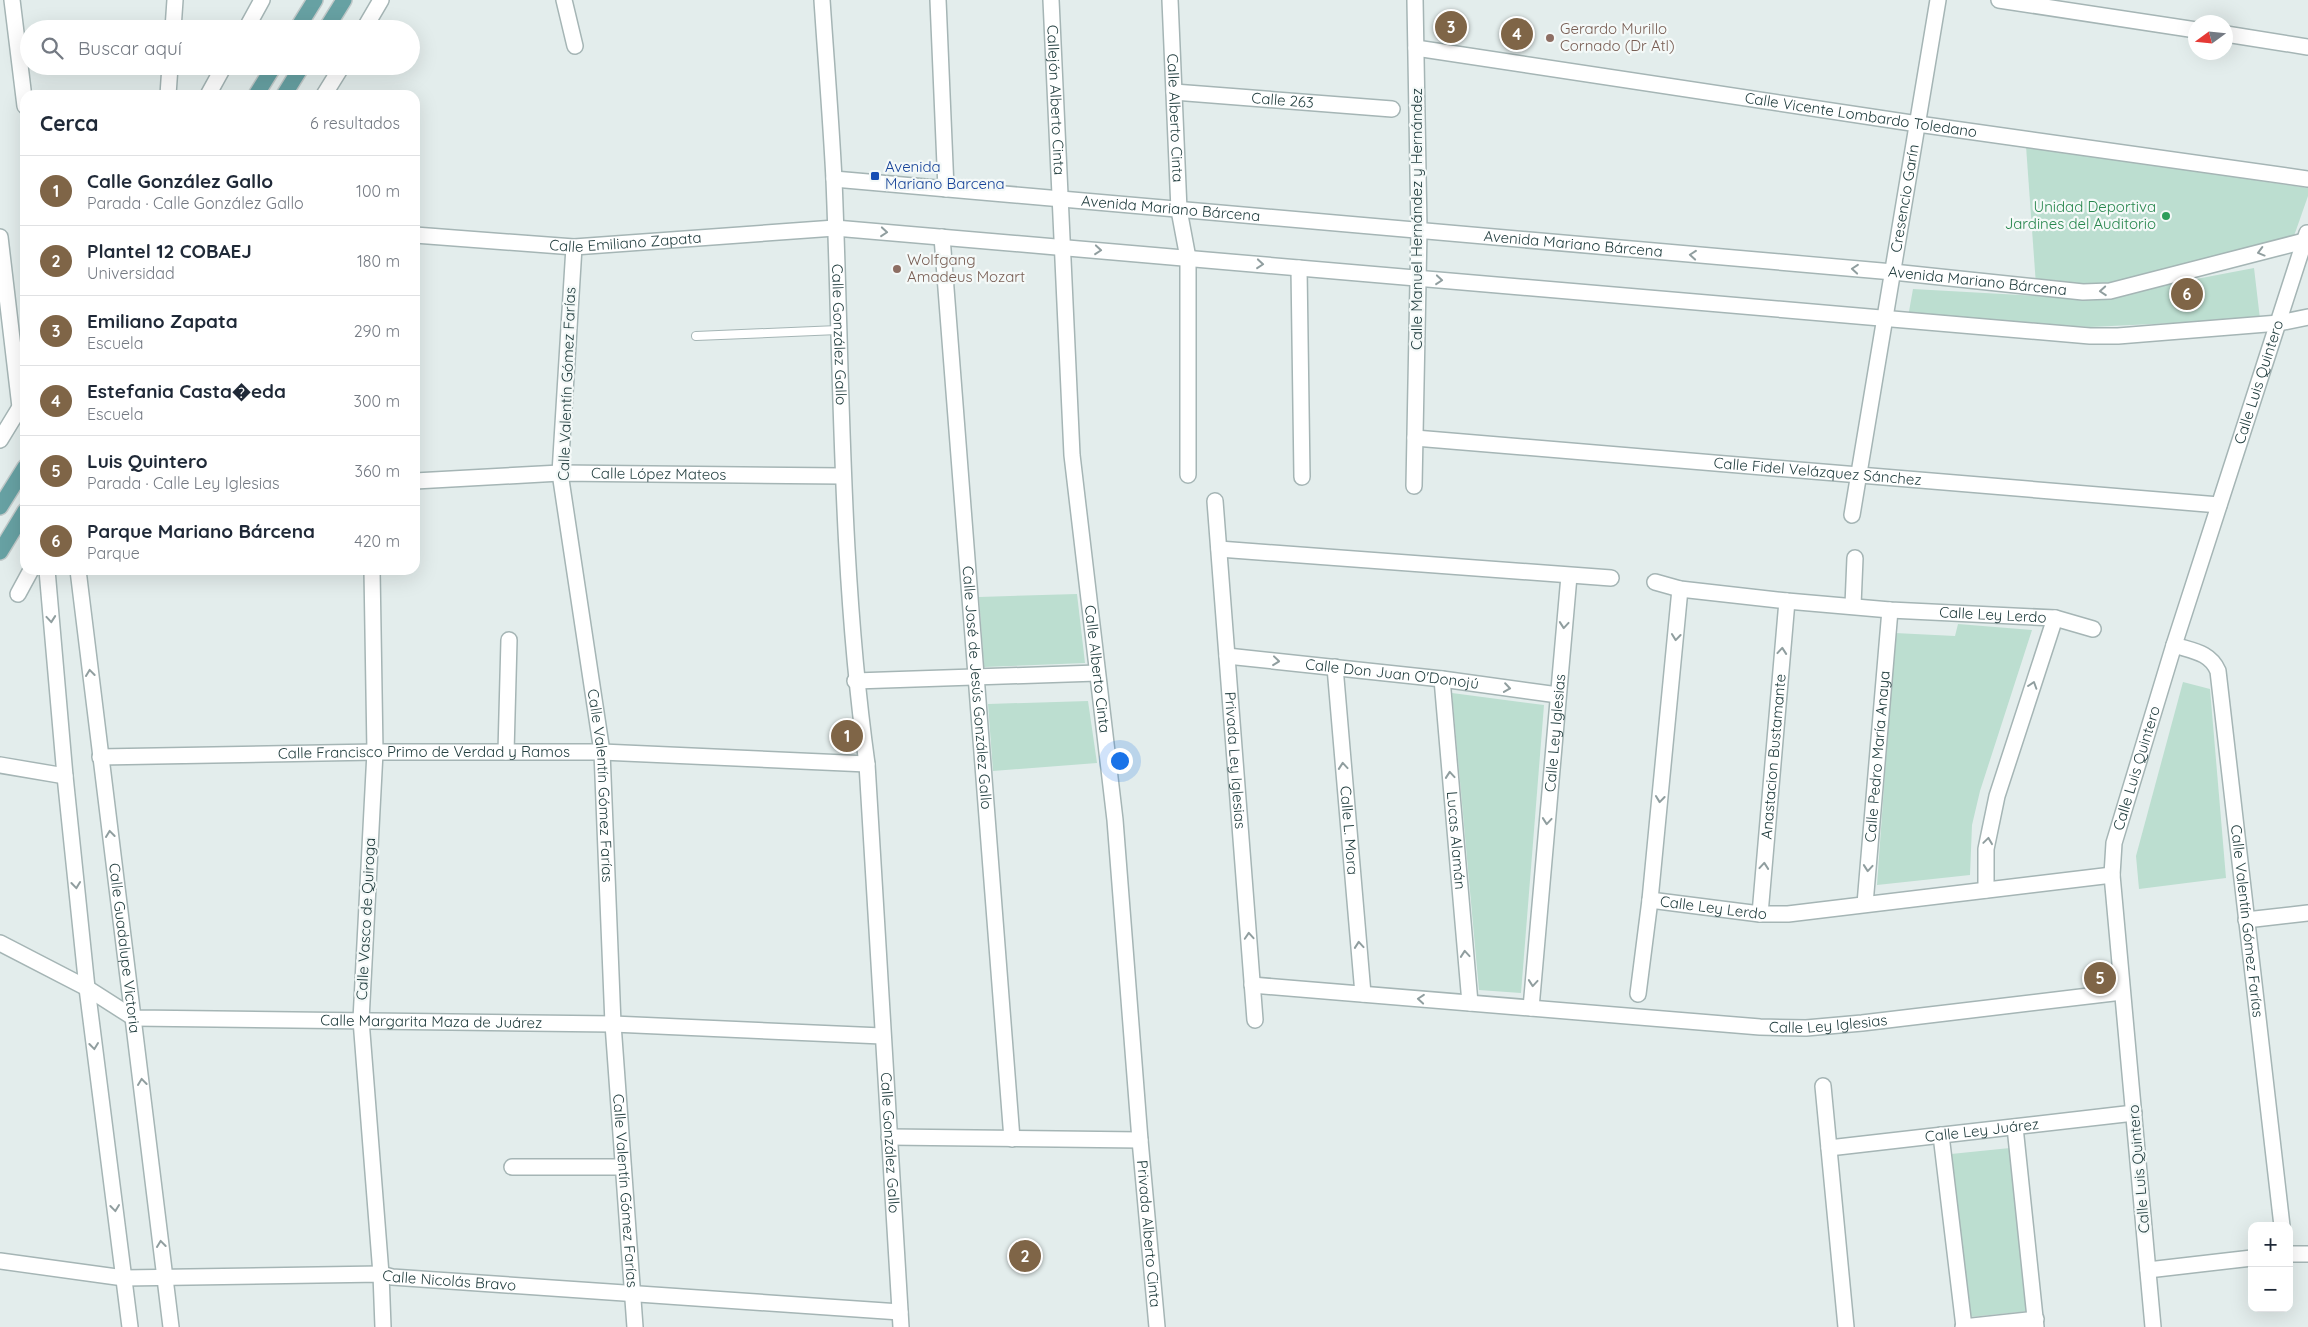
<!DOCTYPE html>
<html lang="es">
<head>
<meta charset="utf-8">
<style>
	:root { --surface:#fff; --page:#f6f6f7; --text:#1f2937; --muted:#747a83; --line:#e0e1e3; --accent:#7f6547 }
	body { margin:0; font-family:Quicksand,sans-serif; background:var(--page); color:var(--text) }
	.controls { position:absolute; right:15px; bottom:15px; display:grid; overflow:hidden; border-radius:10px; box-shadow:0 5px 20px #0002 }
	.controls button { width:45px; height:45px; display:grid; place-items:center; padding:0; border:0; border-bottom:1px solid var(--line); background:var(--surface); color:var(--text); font:25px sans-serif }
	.compass { position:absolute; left:2188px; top:15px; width:45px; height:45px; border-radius:50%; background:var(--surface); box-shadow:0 5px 20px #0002; rotate:255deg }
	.you { position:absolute; left:1119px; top:760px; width:18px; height:18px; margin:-12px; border:4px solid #fff; border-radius:50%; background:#1a73e8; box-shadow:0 0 0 8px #1a73e833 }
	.badge { display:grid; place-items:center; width:32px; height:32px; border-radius:50%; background:var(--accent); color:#fff; font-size:16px; font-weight:700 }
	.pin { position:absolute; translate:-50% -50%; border:2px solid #fff; box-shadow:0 1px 5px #0006 }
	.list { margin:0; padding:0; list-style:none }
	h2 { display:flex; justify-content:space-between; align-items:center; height:65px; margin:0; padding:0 20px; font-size:21px }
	h2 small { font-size:16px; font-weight:400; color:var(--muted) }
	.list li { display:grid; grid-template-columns:32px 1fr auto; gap:15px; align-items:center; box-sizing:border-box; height:70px; padding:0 20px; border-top:1px solid var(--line) }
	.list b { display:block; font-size:19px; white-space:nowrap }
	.list p { margin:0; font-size:16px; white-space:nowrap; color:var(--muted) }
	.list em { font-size:16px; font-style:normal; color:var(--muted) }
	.icon { flex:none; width:28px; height:28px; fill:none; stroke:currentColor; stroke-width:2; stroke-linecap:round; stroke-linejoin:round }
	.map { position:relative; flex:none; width:2308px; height:1327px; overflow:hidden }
	.search { position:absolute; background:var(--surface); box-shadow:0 5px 20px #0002; left:20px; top:20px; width:400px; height:55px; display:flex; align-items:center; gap:12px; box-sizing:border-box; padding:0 18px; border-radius:28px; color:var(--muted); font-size:19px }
	.panel { position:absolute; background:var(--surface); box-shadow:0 5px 20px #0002; left:20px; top:90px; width:400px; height:485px; border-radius:15px }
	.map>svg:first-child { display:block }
	.green { fill:#bcded0 }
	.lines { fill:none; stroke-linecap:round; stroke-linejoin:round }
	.service-casing { stroke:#a5b5b5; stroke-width:10 }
	.minor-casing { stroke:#a5b5b5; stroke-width:18 }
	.tertiary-casing { stroke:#a5b5b5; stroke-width:18 }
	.primary-casing { stroke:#c1c9c9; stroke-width:18 }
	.service { stroke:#fff; stroke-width:8 }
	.minor { stroke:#fff; stroke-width:15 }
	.tertiary { stroke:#fff; stroke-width:15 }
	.primary { stroke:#67a1a3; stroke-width:15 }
	.oneway { stroke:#909e9f }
	.education-dot { fill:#8d6e63; stroke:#f4f9f8; stroke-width:2 }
	.transit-dot { fill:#1a4fb4; stroke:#f4f9f8; stroke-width:2 }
	.leisure-dot { fill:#2e9e5b; stroke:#f4f9f8; stroke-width:2 }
	.labels { text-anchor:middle; stroke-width:4.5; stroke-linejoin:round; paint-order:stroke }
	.education-label { font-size:15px; fill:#785e54; stroke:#f4f9f8; text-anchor:start }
	.street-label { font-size:15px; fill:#223e3f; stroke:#f4f9f8 }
	.transit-label { font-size:15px; fill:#164399; stroke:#f4f9f8; text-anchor:start }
	.leisure-label { font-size:15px; fill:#27864d; stroke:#f4f9f8; text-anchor:end }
</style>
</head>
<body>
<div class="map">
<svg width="2308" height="1327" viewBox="0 0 2308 1327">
	<rect width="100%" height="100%" fill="#e3edec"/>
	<g class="green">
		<polygon points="2026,146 2308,188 2308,196 2294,236 2091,289 2036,285"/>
		<polygon points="2254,268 2260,319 2090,327 1908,317 1913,289 2091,299"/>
		<polygon points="1077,594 1085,663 984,667 979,597"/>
		<polygon points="1958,624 2032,630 1980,791 1972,825 1970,875 1877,885 1895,633 1955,636"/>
		<polygon points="2183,682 2210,689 2226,878 2139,889 2136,856"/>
		<polygon points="1452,693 1544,705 1521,993 1479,990"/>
		<polygon points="1088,701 1097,763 993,771 988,704"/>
		<polygon points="2010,1148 2029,1311 1970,1317 1951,1154"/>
	</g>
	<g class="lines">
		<g class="service-casing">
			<polyline id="service" points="696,336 838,330"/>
		</g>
		<g class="minor-casing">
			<g id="minor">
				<polyline points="12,0 25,106"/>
				<polyline points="564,0 575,46"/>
				<path id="s1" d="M822 0C826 60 831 120 834 180 842 375 840 570 867 764L901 1327"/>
				<polyline points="938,0 946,189"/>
				<path id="s2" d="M1051 0 1072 455 1115 820 1140 1140 1157 1327"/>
				<path id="s3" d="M1170 0 1179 210 1188 258V475"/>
				<polyline points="1999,0 2196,30"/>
				<polyline points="173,29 175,0"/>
				<polyline points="246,29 262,0"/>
				<polyline points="364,29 381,0"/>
				<polyline points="2226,34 2308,47"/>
				<path id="s4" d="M1416 48 1918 124 2308 179"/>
				<path id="s5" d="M1174 92 1392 109"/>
				<polyline points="168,95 170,66"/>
				<polyline points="208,95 224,66"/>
				<polyline points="324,95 342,66"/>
				<path id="s6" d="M415 235 574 247 835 228"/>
				<polyline points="0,237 20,407"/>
				<path id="s7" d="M942 237 1012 1139"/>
				<path id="s8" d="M574 247 560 473 602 752 613 1024 635 1327"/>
				<polyline points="1299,268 1302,477"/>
				<path id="s9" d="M1415 438 2219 505"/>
				<polyline points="0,440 25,399"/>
				<path id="s10" d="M415 481 560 473 842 476"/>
				<polyline points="1414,486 1419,230 1415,0"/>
				<path id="s11" d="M1215 501 1255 1020"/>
				<path id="s12" d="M1852 515 1938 0"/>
				<polyline points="1219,549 1611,578"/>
				<polyline points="47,570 65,776 87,988 130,1327"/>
				<path id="s13" d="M78 570 171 1327"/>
				<polyline points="372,570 375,752 361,1020 381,1274 383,1327"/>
				<path id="s14" d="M1655 582 1680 589 1787 601 1890 610 2055 618 2093 629"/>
				<polyline points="18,594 31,570"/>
				<polyline points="1853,605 1855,558"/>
				<path id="s15" d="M2174 645C2192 651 2210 652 2218 671L2282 1226"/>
				<path id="s16" d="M1227 656 1442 679 1558 695"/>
				<path id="s17" d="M1335 667 1363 994"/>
				<path id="s18" d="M1442 679 1470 1003"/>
				<polyline points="855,681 1097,673"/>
				<polyline points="506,752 509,640"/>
				<path id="s19" d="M100 757 375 752H602L867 764"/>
				<polyline points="0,765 65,776"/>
				<polyline points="1986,890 1986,849 1997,796 2055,618"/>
				<path id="s20" d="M1650 900 1760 914H1788L2112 875"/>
				<path id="s21" d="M1865 904 1890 610"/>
				<path id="s22" d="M1760 914 1787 601"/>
				<polyline points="2246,920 2308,913"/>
				<path id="s23" d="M0 943 87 988 134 1018 613 1024 882 1036"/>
				<path id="s24" d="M1252 985 1760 1027 1806 1028 1862 1023 2122 992"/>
				<polyline points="1638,994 1650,900 1680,589"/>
				<path id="s25" d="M1531 1008 1569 576"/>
				<polyline points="1823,1086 1846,1327"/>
				<polyline points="2015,1127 2036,1327"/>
				<polyline points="1941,1135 1964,1327"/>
				<polyline points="889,1137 1140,1140"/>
				<path id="s26" d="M1829 1148 2134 1113"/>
				<polyline points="512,1167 623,1167"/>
				<polyline points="2289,1254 2308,1254"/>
				<path id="s27" d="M0 1261 124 1278 381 1274 392 1277 900 1312"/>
				<polyline points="2148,1270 2252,1258"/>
				<polyline points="1963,1327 2036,1319"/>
			</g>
		</g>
		<g class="tertiary-casing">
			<g id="tertiary">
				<path id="s28" d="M834 179 1893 272 2083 292 2110 291 2308 240"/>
				<polyline points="835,228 2090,336 2118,336 2279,323 2308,317"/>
				<path id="s29" d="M2153 1327 2112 875 2114 843 2174 645 2307 233"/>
			</g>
		</g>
		<g class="primary-casing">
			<g id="primary">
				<polyline points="297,29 315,0"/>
				<polyline points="326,29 344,0"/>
				<polyline points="256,95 274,66"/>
				<polyline points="284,95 302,66"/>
				<polyline points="0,507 25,467"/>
				<polyline points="0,552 25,511"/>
			</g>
		</g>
		<use href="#service" class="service"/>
		<use href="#minor" class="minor"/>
		<use href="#tertiary" class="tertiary"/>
		<use href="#primary" class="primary"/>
	</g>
	<defs><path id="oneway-chevron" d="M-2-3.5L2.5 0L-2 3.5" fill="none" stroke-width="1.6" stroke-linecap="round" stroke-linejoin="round" transform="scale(1.25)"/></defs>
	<g class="oneway">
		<use href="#oneway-chevron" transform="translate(884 232) rotate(5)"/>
		<use href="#oneway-chevron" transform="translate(1098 250) rotate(5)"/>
		<use href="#oneway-chevron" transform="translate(2261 252) rotate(165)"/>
		<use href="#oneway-chevron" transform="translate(1693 255) rotate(-175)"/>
		<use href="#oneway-chevron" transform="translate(1260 264) rotate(5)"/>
		<use href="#oneway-chevron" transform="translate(1855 269) rotate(-175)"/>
		<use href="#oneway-chevron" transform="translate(1439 280) rotate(5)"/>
		<use href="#oneway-chevron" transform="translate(2103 291) rotate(176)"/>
		<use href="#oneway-chevron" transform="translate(51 619) rotate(85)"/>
		<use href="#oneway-chevron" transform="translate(1564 625) rotate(95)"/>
		<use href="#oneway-chevron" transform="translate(1676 637) rotate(96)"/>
		<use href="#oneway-chevron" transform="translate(1782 651) rotate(-85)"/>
		<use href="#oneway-chevron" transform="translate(1276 661) rotate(6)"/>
		<use href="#oneway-chevron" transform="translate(90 673) rotate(-97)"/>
		<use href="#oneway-chevron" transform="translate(2033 685) rotate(-72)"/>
		<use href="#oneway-chevron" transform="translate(1507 688) rotate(8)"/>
		<use href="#oneway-chevron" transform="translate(1343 766) rotate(-95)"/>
		<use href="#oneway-chevron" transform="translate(1450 775) rotate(-95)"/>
		<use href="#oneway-chevron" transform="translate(1660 799) rotate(96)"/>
		<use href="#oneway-chevron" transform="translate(1547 821) rotate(95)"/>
		<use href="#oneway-chevron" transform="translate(110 834) rotate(-97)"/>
		<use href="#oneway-chevron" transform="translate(1988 841) rotate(-82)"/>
		<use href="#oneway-chevron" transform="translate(1764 866) rotate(-85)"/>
		<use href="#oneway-chevron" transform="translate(1868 868) rotate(95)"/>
		<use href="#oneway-chevron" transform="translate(76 885) rotate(84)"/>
		<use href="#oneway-chevron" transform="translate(1249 936) rotate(-94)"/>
		<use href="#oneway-chevron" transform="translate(1359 945) rotate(-95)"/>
		<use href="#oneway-chevron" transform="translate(1465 954) rotate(-95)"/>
		<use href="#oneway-chevron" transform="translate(1533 983) rotate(95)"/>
		<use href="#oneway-chevron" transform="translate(1421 999) rotate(-175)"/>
		<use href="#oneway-chevron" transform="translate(94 1046) rotate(83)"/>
		<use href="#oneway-chevron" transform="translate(142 1082) rotate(-97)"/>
		<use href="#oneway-chevron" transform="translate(115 1208) rotate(83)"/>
		<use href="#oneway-chevron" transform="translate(161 1244) rotate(-97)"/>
	</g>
	<g class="education-dot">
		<circle cx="1550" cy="38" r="5"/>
		<circle cx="897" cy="269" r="5"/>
	</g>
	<rect class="transit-dot" x="870" y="171" width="10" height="10" rx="2.5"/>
	<circle class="leisure-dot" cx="2166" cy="216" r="5"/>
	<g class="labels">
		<g class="education-label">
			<text x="1560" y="34">Gerardo Murillo<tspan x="1560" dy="17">Cornado (Dr Atl)</tspan></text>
			<text x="907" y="265">Wolfgang<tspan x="907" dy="17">Amadeus Mozart</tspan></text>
		</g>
		<g class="street-label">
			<text dy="5" stroke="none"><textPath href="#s2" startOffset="100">Callejón Alberto Cinta</textPath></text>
			<text dy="5" stroke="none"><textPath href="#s5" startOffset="109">Calle 263</textPath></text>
			<text dy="5" stroke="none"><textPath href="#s4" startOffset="450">Calle Vicente Lombardo Toledano</textPath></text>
			<text dy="5" stroke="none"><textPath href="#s3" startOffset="118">Calle Alberto Cinta</textPath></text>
			<text dy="5" stroke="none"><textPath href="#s12" startOffset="321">Cresencio Garín</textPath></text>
			<text dy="5" stroke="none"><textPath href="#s28" startOffset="338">Avenida Mariano Bárcena</textPath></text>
			<text transform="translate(1417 219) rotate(-90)" y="5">Calle Manuel Hernández y Hernández</text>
			<text dy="5" stroke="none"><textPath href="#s6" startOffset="211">Calle Emiliano Zapata</textPath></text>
			<text dy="5" stroke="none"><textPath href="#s28" startOffset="742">Avenida Mariano Bárcena</textPath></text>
			<text dy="5" stroke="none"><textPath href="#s28" startOffset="1148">Avenida Mariano Bárcena</textPath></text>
			<text dy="5" stroke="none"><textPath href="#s1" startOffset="335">Calle González Gallo</textPath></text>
			<text dy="5" stroke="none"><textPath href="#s29" startOffset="969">Calle Luis Quintero</textPath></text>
			<text transform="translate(567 384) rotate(-88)" y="5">Calle Valentín Gómez Farías</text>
			<text dy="5" stroke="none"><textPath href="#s9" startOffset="404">Calle Fidel Velázquez Sánchez</textPath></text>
			<text dy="5" stroke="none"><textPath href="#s10" startOffset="244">Calle López Mateos</textPath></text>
			<text dy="5" stroke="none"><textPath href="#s14" startOffset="340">Calle Ley Lerdo</textPath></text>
			<text dy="5" stroke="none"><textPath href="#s2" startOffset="671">Calle Alberto Cinta</textPath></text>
			<text dy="5" stroke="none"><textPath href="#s16" startOffset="166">Calle Don Juan O'Donojú</textPath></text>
			<text dy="5" stroke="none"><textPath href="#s7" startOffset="452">Calle José de Jesús González Gallo</textPath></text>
			<text dy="5" stroke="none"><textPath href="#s25" startOffset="276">Calle Ley Iglesias</textPath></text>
			<text dy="5" stroke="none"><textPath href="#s19" startOffset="324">Calle Francisco Primo de Verdad y Ramos</textPath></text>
			<text dy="5" stroke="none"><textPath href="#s22" startOffset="158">Anastacion Bustamante</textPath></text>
			<text dy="5" stroke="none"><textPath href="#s21" startOffset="148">Calle Pedro María Anaya</textPath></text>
			<text dy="5" stroke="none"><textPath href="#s11" startOffset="260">Privada Ley Iglesias</textPath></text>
			<text dy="5" stroke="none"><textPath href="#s29" startOffset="564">Calle Luis Quintero</textPath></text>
			<text dy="5" stroke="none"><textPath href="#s8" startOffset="542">Calle Valentín Gómez Farías</textPath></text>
			<text dy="5" stroke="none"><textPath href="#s17" startOffset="164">Calle L. Mora</textPath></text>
			<text dy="5" stroke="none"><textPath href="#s18" startOffset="162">Lucas Alamán</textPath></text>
			<text dy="5" stroke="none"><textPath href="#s20" startOffset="64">Calle Ley Lerdo</textPath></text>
			<text transform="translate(366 919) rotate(-87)" y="5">Calle Vasco de Quiroga</text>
			<text dy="5" stroke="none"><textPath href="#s15" startOffset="305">Calle Valentín Gómez Farías</textPath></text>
			<text dy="5" stroke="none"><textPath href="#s13" startOffset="381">Calle Guadalupe Victoria</textPath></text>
			<text dy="5" stroke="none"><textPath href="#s23" startOffset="451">Calle Margarita Maza de Juárez</textPath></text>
			<text dy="5" stroke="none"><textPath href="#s24" startOffset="578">Calle Ley Iglesias</textPath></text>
			<text dy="5" stroke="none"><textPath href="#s26" startOffset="154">Calle Ley Juárez</textPath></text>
			<text dy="5" stroke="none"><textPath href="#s1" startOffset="1145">Calle González Gallo</textPath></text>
			<text transform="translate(2139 1169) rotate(-95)" y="5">Calle Luis Quintero</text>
			<text dy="5" stroke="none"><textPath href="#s8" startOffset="948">Calle Valentín Gómez Farías</textPath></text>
			<text dy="5" stroke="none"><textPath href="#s2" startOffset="1238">Privada Alberto Cinta</textPath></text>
			<text dy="5" stroke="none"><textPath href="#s27" startOffset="451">Calle Nicolás Bravo</textPath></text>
		</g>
		<g class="transit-label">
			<text x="885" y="172">Avenida<tspan x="885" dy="17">Mariano Barcena</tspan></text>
		</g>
		<g class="leisure-label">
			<text x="2156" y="212">Unidad Deportiva<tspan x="2156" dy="17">Jardines del Auditorio</tspan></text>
		</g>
	</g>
</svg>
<div class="controls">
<button>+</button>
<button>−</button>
</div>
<svg class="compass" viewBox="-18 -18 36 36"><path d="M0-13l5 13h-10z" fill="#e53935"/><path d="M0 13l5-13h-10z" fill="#747a83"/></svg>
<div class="you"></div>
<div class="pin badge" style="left:847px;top:736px">1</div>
<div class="pin badge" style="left:1025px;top:1256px">2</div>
<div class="pin badge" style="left:1451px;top:27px">3</div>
<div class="pin badge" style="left:1517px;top:34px">4</div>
<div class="pin badge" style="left:2100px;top:978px">5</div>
<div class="pin badge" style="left:2187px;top:294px">6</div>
<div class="search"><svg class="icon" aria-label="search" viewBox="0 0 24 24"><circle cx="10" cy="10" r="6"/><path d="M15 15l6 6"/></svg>Buscar aquí</div>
<section class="panel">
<h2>Cerca<small>6 resultados</small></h2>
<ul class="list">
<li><span class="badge">1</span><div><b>Calle González Gallo</b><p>Parada · Calle González Gallo</p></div><em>100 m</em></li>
<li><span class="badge">2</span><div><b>Plantel 12 COBAEJ</b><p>Universidad</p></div><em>180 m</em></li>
<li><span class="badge">3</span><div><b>Emiliano Zapata</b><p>Escuela</p></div><em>290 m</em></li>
<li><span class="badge">4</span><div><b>Estefania Casta�eda</b><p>Escuela</p></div><em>300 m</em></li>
<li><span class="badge">5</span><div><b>Luis Quintero</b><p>Parada · Calle Ley Iglesias</p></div><em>360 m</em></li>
<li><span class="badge">6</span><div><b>Parque Mariano Bárcena</b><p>Parque</p></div><em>420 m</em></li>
</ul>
</section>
</div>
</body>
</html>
